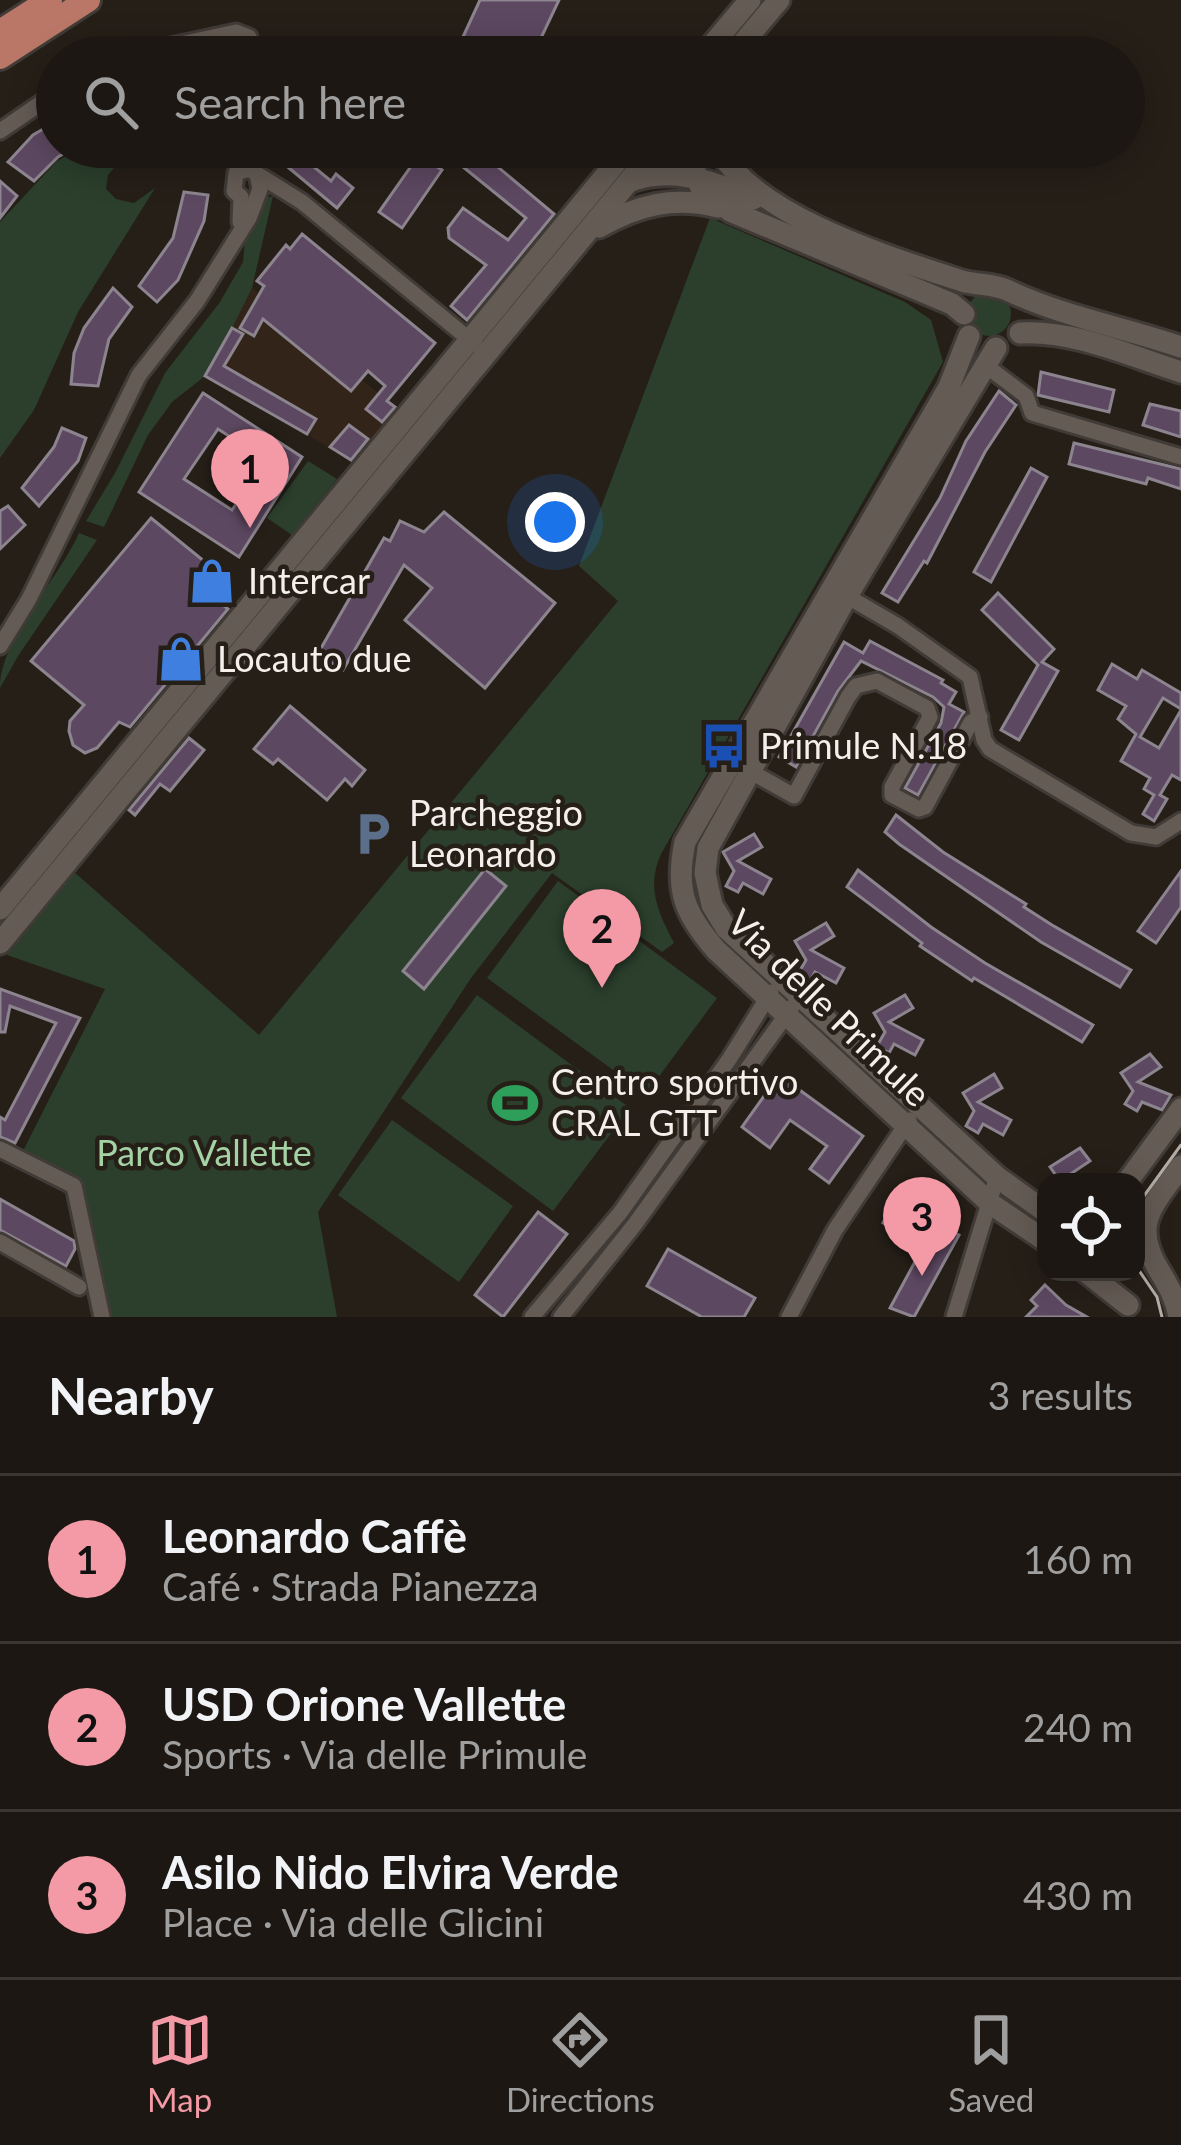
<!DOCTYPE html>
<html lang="en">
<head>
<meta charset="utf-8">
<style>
	:root { --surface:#1c1712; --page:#25201b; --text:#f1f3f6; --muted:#a09f9f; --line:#3a3632; --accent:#f49aa6 }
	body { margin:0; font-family:Lato,sans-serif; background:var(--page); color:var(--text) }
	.controls { position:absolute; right:36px; bottom:36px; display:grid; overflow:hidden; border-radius:24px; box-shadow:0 6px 30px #0003 }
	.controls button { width:108px; height:108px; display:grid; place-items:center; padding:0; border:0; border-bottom:3px solid var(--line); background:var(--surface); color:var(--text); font:60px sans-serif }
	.you { position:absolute; left:555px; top:522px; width:42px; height:42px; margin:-30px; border:9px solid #fff; border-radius:50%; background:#1a73e8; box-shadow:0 0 0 18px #1a73e833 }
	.badge { display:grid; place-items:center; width:78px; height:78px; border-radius:50%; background:var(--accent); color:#111; font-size:39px; font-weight:700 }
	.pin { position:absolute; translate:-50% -99px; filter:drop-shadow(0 3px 6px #0008) }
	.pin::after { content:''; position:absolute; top:63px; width:42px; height:36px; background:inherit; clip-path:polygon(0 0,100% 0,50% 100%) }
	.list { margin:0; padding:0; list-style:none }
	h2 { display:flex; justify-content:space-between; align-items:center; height:156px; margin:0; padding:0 48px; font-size:51px }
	h2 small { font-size:39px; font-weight:400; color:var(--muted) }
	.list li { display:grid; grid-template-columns:78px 1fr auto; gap:36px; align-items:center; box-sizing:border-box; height:168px; padding:0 48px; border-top:3px solid var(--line) }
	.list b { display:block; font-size:45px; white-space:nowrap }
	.list p { margin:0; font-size:39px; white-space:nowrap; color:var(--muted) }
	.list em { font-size:39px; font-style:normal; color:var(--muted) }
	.icon { flex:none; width:66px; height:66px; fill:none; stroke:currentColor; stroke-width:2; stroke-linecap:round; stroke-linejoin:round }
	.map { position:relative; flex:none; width:1181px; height:1317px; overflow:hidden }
	.search { position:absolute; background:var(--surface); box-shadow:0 6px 30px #0003; left:36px; right:36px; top:36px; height:132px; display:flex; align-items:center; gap:30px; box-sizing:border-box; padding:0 42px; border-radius:66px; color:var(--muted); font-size:45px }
	.sheet { height:660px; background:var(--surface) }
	nav { display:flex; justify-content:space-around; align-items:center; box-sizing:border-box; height:168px; border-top:3px solid var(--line); background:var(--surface); font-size:33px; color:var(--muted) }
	nav a { display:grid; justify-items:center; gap:6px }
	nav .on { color:var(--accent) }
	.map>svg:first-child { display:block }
	.industrial { fill:#322418 }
	.green { fill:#2b3f2c }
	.building { fill:#5d4861; stroke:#8c848e; stroke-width:3; fill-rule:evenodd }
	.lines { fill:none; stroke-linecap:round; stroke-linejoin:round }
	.street-casing { stroke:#413b37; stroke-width:21 }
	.secondary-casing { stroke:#413b37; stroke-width:27 }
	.primary-casing { stroke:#413b37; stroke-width:30 }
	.street { stroke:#645b54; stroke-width:15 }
	.secondary { stroke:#645b54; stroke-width:21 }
	.primary { stroke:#ba7768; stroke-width:24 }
	.tram { stroke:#b2aca6; stroke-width:3 }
	.labels { text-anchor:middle; stroke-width:9; stroke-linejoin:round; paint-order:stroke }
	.poi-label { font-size:36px; fill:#f4efea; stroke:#261f18; text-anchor:start }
	.street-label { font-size:36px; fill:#f4efea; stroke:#261f18 }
	.park-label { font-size:36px; fill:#a4d2a5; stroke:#261f18 }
</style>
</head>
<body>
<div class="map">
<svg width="1181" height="1317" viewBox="0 0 1181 1317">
	<rect width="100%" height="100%" fill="#261f18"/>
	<polygon class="industrial" points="252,288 396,408 353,461 205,376"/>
	<g class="green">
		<polygon points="84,147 114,147 118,163 108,175 106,189 116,199 134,203 155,188 78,312 34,410 0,458 0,222 57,161"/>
		<polygon points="273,196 252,288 232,328 205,376 172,402 148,435 104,527 86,521 115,473 165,373 220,302 243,262 245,240 263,199"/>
		<path d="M710 218 905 302 931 320 943 362 661 854C646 888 658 912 674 943L662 952 552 873 471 978 318 1212 337 1317H107L78 1185 23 1151 105 989 7 955 73 871 259 1035 618 601 579 566Z"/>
		<circle cx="989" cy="314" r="22"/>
		<polygon points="308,461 337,479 292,535 267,518"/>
		<path d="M79 533 97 540 18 656 0 688C0 640 58 580 79 533Z"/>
		<polygon points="558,881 717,998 646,1094 487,978"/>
		<polygon points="477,995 630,1108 553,1211 401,1098"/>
		<polygon points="392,1120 513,1206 459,1282 338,1195"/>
	</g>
	<g class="building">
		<polygon points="480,0 559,0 532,57 468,57 456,52"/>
		<polygon points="57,121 57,147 75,147 58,157 34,181 8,162 33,135"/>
		<polygon points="452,147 474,147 554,214 467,320 451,306 486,265 449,238 448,228 463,208 508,240 526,218 447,154"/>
		<polygon points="306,149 314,156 309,163 331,181 336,174 353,188 337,208 289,168"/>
		<polygon points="419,155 442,170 402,228 379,212"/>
		<polygon points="0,181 17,196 0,218"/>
		<polygon points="184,192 208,195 204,221 178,280 157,302 139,286 173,238"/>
		<polygon points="302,234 435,343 387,401 395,407 382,422 366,409 385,386 368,371 351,391 263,319 254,336 240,328 264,286 257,281 286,245 290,249"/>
		<polygon points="113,288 132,307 109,339 98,386 71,384 74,353 84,328"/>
		<polygon points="232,328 243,334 224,366 316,419 307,434 205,376"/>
		<polygon points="1041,372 1114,390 1109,412 1038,395"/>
		<polygon points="999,391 1016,405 985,452 927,563 924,561 898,602 882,593 940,498 966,441"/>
		<path d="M203 393 302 457 239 557 139 492ZM218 429 266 460 232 510 184 479Z"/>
		<polygon points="1150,404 1181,411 1181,437 1143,425"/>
		<polygon points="349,425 368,439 351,460 330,447"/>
		<polygon points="62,428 86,438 78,461 39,506 22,488 54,447"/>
		<polygon points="1074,443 1181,469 1181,489 1148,478 1146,484 1069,464"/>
		<polygon points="1031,468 1047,477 991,582 974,572"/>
		<polygon points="8,506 25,525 0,549 0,511"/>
		<polygon points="444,512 555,603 485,688 405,620 432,588 404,565 343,670 328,661 331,656 320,650 384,538 390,541 400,521 424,532"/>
		<polygon points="151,518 215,570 202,588 228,609 130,727 119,722 97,748 85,753 73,745 69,731 70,721 84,705 31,661"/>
		<polygon points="998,593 1054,649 1042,662 1058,671 1019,740 1001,730 1038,665 982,610"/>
		<polygon points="870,641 943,680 941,683 956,692 949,704 964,712 918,795 905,788 941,723 944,707 933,697 861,661 838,691 796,767 779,757 844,642 863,653"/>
		<polygon points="1112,664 1137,679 1142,670 1181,693 1181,709 1163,698 1140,737 1159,748 1181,710 1181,780 1172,775 1160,795 1167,799 1154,821 1143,814 1154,795 1144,789 1150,778 1121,761 1136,734 1118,719 1126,706 1098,690"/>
		<polygon points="290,706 365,770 352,786 345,779 327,800 278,759 273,764 254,749"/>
		<polygon points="189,738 204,750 170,791 160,784 135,815 129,810"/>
		<polygon points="896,815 943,852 1026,904 1024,907 1052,925 1131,970 1120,987 1041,942 899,844 885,832"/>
		<polygon points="754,834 762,847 738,861 771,879 763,894 743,883 738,892 726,886 734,871 723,852"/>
		<polygon points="485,869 506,886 424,989 403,971"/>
		<polygon points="858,870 931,927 985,963 1093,1025 1082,1042 974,978 972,981 920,946 922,943 847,887"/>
		<polygon points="1181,871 1181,907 1156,943 1138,931"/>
		<polygon points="826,923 834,936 811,950 844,968 836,983 815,972 810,981 798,974 806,960 795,941"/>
		<polygon points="0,989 80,1018 15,1143 0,1137 0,1117 5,1120 56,1023 10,1006 5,1032 0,1032"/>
		<polygon points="905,995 913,1008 889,1022 923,1040 915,1055 894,1044 889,1053 877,1046 885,1032 874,1013"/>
		<polygon points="1150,1054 1161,1067 1138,1082 1171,1095 1162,1110 1142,1102 1137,1111 1125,1104 1133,1091 1121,1073"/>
		<polygon points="994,1074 1002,1088 978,1102 1011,1120 1003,1135 983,1124 978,1133 966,1126 974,1111 963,1093"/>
		<polygon points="779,1075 863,1136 829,1183 810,1169 827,1146 790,1120 770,1148 742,1127"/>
		<polygon points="1080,1148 1090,1161 1060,1181 1050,1167"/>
		<polygon points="0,1199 74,1241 75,1249 66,1266 0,1230"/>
		<polygon points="895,1200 959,1235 914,1317 890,1308 924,1245 883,1223"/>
		<polygon points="538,1212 567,1234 503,1317 475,1295"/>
		<polygon points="668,1249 755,1298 744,1317 702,1317 647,1286"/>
		<polygon points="1045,1285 1066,1305 1087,1317 1026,1317 1037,1306 1031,1300"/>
	</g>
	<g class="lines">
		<g class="street-casing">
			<g id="street">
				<polyline points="120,57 236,32 249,37 254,57"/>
				<polyline points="0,131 57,92"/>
				<polyline points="240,222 241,197 234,191 236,173 249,169 302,202 475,344"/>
				<polyline points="985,365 1026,396 1032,413 1181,457"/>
				<polyline points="838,591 898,626 970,677 984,740 990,749 1131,833 1156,837 1181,821"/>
				<polyline points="0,646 29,599 139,375 197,301 249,218 260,189 257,174"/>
				<polyline points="741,766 794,796 848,697 856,686 877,681 927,708 930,717 892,787 892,795 919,809 925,807 971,722 980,717"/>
				<polyline points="0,1149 74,1186 102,1317"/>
				<polyline points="0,1242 79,1287"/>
				<polyline points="532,1317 620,1213 730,1058 771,992"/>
				<polyline points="561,1317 635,1224 792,1007"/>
				<polyline points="789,1317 835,1230 909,1120"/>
				<polyline points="954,1317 997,1177"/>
			</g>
		</g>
		<g class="secondary-casing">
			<g id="secondary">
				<polyline points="702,57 750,0"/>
				<polyline points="731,57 779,0"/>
				<polyline points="687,147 700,186 730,211 952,304 964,314"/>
				<path d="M717 147C755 217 889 257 962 281 977 285 994 284 1007 290 1061 316 1123 327 1181 347"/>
				<path d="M628 182C672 165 712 181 753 199"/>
				<path d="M599 227C638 205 673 196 718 207"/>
				<path d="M1020 333C1075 330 1130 356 1181 372"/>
				<path d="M969 336 949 387 685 842C675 890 684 913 716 950L991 1204 1046 1241"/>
				<polyline points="996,348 847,596 708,848 705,873 712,905 726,928 997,1177 1046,1212"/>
				<polyline points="0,909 629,147"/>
				<polyline points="0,943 657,147"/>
				<polyline points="1127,1182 1181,1109"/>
				<polyline points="1086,1272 1128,1305"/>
				<path d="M1179 1317C1176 1299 1169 1287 1160 1272 1130 1224 1153 1206 1181 1166"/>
			</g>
		</g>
		<g class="primary-casing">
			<g id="primary">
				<polyline points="0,32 50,0"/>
				<polyline points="0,57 88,0"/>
			</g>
		</g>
		<use href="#street" class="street"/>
		<use href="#secondary" class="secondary"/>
		<use href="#primary" class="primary"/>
		<g class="tram">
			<polyline points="1136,1207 1181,1145"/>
			<polyline points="1136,1266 1157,1297 1162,1317"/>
		</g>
	</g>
	<defs>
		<g id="shop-bare" transform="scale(3.6)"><path d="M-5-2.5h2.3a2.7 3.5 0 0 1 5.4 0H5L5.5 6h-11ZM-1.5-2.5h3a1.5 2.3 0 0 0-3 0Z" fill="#3f7fe0" stroke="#261f18" stroke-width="2.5" paint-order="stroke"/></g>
		<g id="bus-bare" transform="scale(3.6)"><path d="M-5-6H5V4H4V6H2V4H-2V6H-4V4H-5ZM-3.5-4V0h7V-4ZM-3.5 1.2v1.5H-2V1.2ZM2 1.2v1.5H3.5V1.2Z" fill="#1a4fb4" stroke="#261f18" stroke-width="2.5" paint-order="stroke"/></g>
		<g id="parking-bare" transform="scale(3.6)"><path d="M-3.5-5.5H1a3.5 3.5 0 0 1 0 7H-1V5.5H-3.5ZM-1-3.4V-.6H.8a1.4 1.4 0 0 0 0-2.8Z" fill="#5c6f8a" stroke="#261f18" stroke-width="2.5" paint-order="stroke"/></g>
		<g id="stadium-bare" transform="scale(3.6)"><path d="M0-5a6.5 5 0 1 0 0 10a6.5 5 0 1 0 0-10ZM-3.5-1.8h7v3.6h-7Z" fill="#2e9e5b" stroke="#261f18" stroke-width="2.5" paint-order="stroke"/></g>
	</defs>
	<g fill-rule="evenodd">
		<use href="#shop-bare" x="212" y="581"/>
		<use href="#shop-bare" x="181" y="659"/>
		<use href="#bus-bare" x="724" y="746"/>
		<use href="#parking-bare" x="373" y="834"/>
		<use href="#stadium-bare" x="515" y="1103"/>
	</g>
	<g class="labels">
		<g class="poi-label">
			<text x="248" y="594">Intercar</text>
			<text x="217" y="672">Locauto due</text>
			<text x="760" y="759">Primule N.18</text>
			<text x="409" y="826">Parcheggio<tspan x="409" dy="41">Leonardo</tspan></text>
			<text x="551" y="1095">Centro sportivo<tspan x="551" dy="41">CRAL GTT</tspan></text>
		</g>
		<g class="street-label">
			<text transform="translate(829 1008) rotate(44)" y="13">Via delle Primule</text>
		</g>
		<g class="park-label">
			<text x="204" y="1166">Parco Vallette</text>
		</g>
	</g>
</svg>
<div class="controls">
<button><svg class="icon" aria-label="locate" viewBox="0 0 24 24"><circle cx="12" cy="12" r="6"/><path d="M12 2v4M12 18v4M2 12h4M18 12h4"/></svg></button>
</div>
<div class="you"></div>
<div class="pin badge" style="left:250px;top:528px">1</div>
<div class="pin badge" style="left:602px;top:988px">2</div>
<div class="pin badge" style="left:922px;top:1276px">3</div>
<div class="search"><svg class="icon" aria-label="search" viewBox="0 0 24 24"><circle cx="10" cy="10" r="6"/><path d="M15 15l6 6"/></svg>Search here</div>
</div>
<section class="sheet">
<h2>Nearby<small>3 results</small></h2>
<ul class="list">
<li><span class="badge">1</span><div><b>Leonardo Caffè</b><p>Café · Strada Pianezza</p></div><em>160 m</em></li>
<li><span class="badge">2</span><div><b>USD Orione Vallette</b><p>Sports · Via delle Primule</p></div><em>240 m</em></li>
<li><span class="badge">3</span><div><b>Asilo Nido Elvira Verde</b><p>Place · Via delle Glicini</p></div><em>430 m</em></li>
</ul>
</section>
<nav>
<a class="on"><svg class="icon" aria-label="map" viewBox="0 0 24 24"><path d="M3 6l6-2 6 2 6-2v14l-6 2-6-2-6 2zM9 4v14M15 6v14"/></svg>Map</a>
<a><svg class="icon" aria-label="directions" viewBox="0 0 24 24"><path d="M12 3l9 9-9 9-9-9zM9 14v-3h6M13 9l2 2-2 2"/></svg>Directions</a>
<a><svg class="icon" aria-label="saved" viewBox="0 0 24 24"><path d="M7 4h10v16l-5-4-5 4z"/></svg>Saved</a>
</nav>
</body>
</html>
